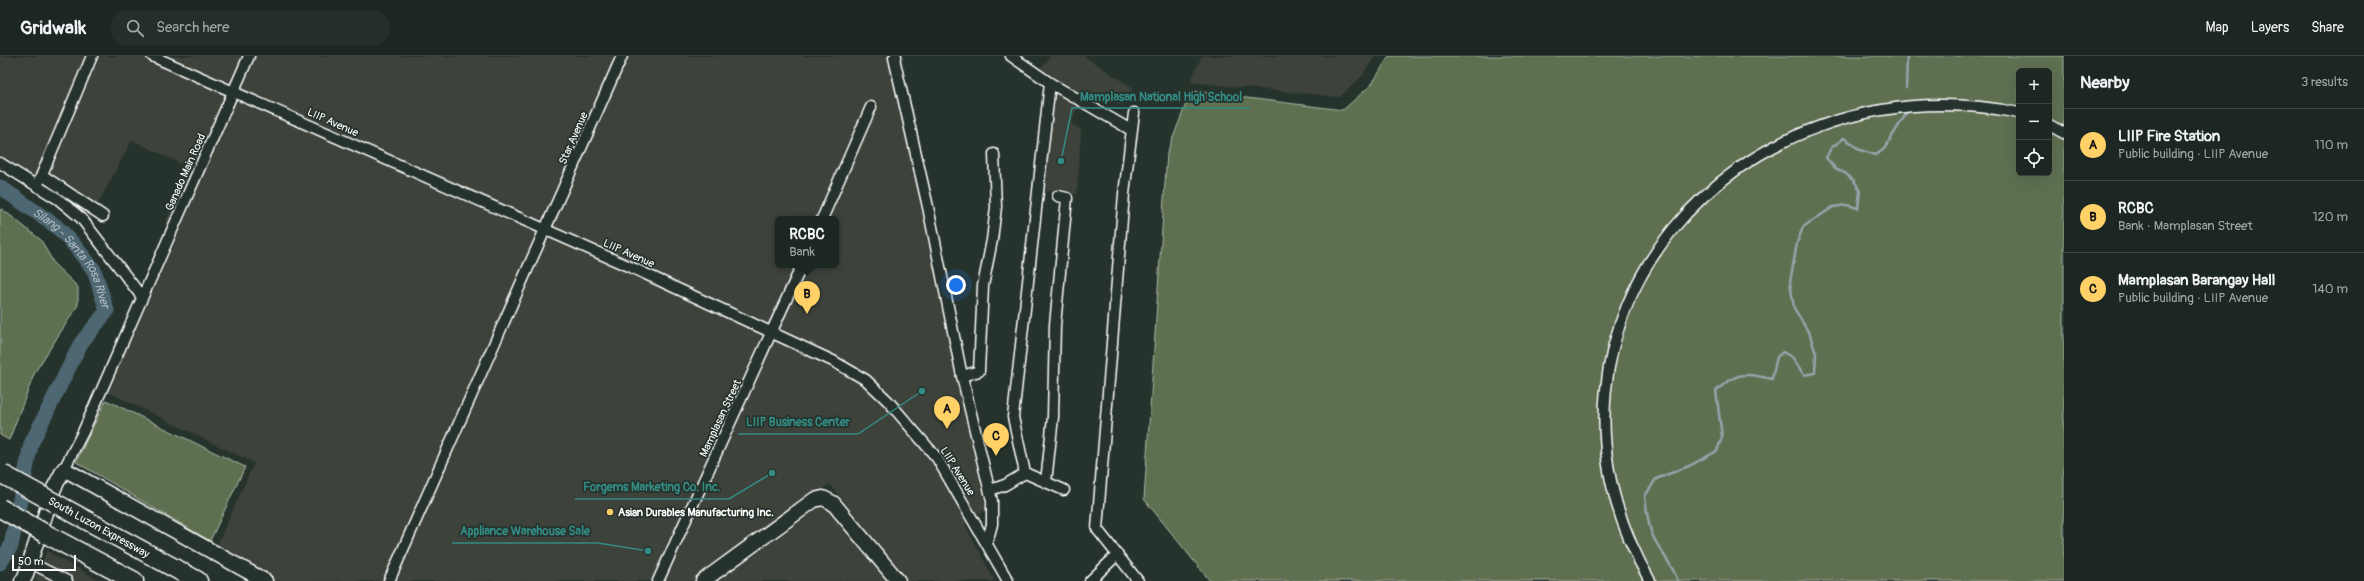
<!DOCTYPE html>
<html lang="en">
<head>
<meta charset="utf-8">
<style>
	:root { --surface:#1c2622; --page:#252e2a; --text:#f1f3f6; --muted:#a0a5a5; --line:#3a4340; --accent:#ffd166 }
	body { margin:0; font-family:Pangolin,sans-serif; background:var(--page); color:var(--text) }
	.controls { position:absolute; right:12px; top:12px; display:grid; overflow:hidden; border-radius:6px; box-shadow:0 4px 16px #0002 }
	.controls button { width:36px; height:36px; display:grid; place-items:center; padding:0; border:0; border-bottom:1px solid var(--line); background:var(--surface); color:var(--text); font:20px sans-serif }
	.scale { position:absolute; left:12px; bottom:10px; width:64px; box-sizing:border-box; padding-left:4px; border:2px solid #fff; border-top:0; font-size:11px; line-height:14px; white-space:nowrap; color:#fff; -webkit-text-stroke:3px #26332d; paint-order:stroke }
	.you { position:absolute; left:956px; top:229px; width:14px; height:14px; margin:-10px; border:3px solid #fff; border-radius:50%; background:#1a73e8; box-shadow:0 0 0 6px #1a73e833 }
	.badge { display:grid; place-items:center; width:26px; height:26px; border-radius:50%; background:var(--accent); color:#111; font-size:13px; font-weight:700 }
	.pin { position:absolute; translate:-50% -33px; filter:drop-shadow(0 1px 2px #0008) }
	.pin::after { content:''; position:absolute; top:21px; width:14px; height:12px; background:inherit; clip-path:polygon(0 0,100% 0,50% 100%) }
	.popup { position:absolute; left:775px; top:160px; width:64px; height:52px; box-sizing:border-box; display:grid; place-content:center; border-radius:6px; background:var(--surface); filter:drop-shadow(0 1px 3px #0005); font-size:13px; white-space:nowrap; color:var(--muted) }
	.popup b { font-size:15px; color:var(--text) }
	.popup::after { content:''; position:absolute; left:50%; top:100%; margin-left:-8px; border:8px solid transparent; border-top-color:var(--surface) }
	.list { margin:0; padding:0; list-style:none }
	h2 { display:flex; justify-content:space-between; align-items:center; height:52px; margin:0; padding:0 16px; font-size:17px }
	h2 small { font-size:13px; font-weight:400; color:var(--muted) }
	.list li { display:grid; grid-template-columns:26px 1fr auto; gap:12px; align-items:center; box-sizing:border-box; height:72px; padding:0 16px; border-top:1px solid var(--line) }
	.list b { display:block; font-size:15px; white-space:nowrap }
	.list p { margin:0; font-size:13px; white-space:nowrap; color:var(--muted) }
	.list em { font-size:13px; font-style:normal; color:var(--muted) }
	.icon { flex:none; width:22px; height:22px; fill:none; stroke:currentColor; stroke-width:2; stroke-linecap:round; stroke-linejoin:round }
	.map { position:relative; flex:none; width:2064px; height:525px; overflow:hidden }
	header { display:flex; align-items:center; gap:24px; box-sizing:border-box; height:56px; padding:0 20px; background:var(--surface); border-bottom:1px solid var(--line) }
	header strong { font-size:19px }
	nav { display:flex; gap:22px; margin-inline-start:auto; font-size:14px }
	.search { width:280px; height:36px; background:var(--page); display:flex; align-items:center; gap:10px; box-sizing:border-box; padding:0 14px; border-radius:22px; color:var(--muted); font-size:15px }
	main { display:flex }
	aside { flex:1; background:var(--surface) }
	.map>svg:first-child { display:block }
	.built { fill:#3c433a; fill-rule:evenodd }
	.green { fill:#5e6f51; stroke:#aeb7a8; fill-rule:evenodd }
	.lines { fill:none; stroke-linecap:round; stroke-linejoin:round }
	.stream { stroke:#95a4ab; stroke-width:2.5 }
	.river { stroke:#4e6873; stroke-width:15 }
	.street-casing { stroke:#fff; stroke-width:13 }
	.secondary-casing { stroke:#fff; stroke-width:17 }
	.highway-casing { stroke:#fff; stroke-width:21 }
	.street { stroke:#26332d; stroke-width:10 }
	.secondary { stroke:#26332d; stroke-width:14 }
	.highway { stroke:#26332d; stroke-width:18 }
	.highway-bridge-casing { stroke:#fff; stroke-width:21; stroke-linecap:butt }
	.highway-bridge { stroke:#26332d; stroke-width:18 }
	.poi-dot { fill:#ffd166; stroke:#26332d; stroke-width:1.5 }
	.labels { text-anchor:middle; stroke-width:3.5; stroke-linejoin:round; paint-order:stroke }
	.street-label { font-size:11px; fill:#fff; stroke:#26332d }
	.poi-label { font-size:11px; font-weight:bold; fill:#fff; stroke:#26332d; text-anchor:start }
	.water-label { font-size:12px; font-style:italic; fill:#afbbc0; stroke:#26332d }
	.leader { fill:none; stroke:#338b84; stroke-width:1.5 }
	.callout-dot { fill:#338b84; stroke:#26332d; stroke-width:1.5 }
	.callout-label { font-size:12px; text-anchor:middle; font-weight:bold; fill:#338b84; stroke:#26332d; stroke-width:3.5; stroke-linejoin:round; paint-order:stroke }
</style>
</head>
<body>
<header>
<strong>Gridwalk</strong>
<div class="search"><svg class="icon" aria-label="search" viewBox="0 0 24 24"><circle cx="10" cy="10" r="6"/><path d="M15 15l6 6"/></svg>Search here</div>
<nav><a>Map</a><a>Layers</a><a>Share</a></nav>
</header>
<main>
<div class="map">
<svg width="2064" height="525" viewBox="0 0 2064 525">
	<rect width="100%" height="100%" fill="#26332d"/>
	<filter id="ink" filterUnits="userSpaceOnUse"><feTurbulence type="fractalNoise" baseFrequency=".025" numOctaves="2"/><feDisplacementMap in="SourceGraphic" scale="8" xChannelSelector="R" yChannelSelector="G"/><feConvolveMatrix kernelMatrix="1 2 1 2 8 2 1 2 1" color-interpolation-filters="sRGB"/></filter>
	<g filter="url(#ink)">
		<g class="built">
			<path d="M0 0H890L986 454 965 469 995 525H908L830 428 696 525H273L215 494 254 407 108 336 180 174 165 169 186 110 132 84 89 164 57 134 0 100ZM778 163H836V209H778Z"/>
			<polygon points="1050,0 1084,0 1133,32 1121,49 1099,36 1089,47 1039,15"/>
			<polygon points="1202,0 1375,0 1362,20 1340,41 1190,26"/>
			<polygon points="1052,32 1078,49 1071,68 1081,74 1077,138 1039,135"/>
			<polygon points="818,448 832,453 891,525 712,525"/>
			<polygon points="47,495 100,525 34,525"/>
		</g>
		<g class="green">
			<path d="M1389 0H2064V525H1210L1144 443 1167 97 1191 35 1343 54 1372 28ZM2019 15H2049V117H2019Z"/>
			<polygon points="2,153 41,184 54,208 78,231 78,249 35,316 9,384 0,379 0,154"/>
			<polygon points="106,344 245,411 210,485 76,406"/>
		</g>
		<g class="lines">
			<g class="stream">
				<polyline points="1906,32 1907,0"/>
				<path d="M1678 525C1672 509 1664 500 1656 486 1648 473 1647 456 1645 440L1656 423 1689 410 1717 395 1722 381 1716 335C1738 315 1743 317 1772 323L1777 301 1783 296 1793 302 1804 319 1815 317 1816 298 1810 279 1794 252 1790 226 1797 187 1803 171 1833 151 1847 149 1858 152 1860 135 1855 126 1845 117 1837 114 1826 102 1831 92 1844 82 1860 94 1876 99 1884 93 1908 55"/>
			</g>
			<path class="river" id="s1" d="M0 131 56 170 70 184 94 214 107 255 81 287 31 388 11 490 0 507"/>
			<g class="street-casing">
				<g id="street">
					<polyline points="152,0 637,214 833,305 866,324 888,345 937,402 1008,525"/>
					<polyline points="896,0 894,2 928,151 962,320 992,445 992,468 987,487"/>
					<polyline points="1011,0 1050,27 1131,74"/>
					<polyline points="1134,57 1124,138 1097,473 1138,525"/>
					<polyline points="2049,69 2064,77"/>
					<polyline points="0,107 58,143 81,162 142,241"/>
					<polyline points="42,119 103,160"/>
					<polyline points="37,130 92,0"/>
					<polyline points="822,163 871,51"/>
					<polyline points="962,320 979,315 983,230 992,184 996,151 994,98"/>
					<polyline points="64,413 83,376 249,0"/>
					<polyline points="1025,417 1013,361 1050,27"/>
					<polyline points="1025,417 1064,434"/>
					<polyline points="1046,426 1053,361 1055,269 1067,142 1058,140"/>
					<polyline points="990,434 1005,429 1025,417"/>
					<polyline points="29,506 67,525"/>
					<polyline points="389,525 622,0"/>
					<polyline points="658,525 802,209"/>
					<polyline points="1090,525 1117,499"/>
					<path d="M1650 525C1503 268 1735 0 2019 57"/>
				</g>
			</g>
			<g class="secondary-casing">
				<g id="secondary">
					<polyline points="22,525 25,521 54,432 64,413 265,525"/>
					<polyline points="703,525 814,444 823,442 833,447 898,525"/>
				</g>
			</g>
			<g class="highway-casing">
				<g id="highway">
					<polyline points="55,447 198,525"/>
					<polyline points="46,478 134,525"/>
				</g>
			</g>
			<use href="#street" class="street"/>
			<use href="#secondary" class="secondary"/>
			<use href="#highway" class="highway"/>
			<g class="highway-bridge-casing">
				<g id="highway-bridge">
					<polyline points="2,418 55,447"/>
					<polyline points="0,452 46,478"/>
				</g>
			</g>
			<use href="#highway-bridge" class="highway-bridge"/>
		</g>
	</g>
	<circle class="poi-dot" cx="610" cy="456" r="4"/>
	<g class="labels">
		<g class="street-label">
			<text transform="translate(333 66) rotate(24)" y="4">LIIP Avenue</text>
			<text transform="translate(573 82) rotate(-66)" y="4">Star Avenue</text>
			<text transform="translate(185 116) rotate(-66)" y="4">Ganado Main Road</text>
			<text transform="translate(629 197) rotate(24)" y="4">LIIP Avenue</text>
			<text transform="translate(720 362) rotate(-65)" y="4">Mamplasan Street</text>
			<text transform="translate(958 415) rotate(58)" y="4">LIIP Avenue</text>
			<text transform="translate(99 471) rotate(29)" y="4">South Luzon Expressway</text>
		</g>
		<g class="poi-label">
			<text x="618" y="460">Asian Durables Manufacturing Inc.</text>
		</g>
		<g class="water-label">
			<text dy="4" stroke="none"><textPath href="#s1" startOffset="104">Silang - Santa Rosa River</textPath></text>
		</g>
	</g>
	<path class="leader" d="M1061 105L1072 52H1250M922 335L858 378H738M772 417L729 443H575M648 495L598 487H452"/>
	<g class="callout-dot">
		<circle cx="1061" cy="105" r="4"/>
		<circle cx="922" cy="335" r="4"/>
		<circle cx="772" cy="417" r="4"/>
		<circle cx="648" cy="495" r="4"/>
	</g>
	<g class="callout-label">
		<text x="1161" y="45">Mamplasan National High School</text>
		<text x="798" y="370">LIIP Business Center</text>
		<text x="652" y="435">Forgems Marketing Co. Inc.</text>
		<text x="525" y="479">Appliance Warehouse Sale</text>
	</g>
</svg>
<div class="controls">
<button>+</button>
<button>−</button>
<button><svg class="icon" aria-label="locate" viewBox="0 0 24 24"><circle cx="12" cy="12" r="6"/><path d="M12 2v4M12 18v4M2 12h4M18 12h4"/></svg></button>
</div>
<div class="scale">50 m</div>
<div class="you"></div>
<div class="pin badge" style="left:947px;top:373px">A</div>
<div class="pin badge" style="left:807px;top:258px">B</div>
<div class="popup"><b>RCBC</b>Bank</div>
<div class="pin badge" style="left:996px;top:400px">C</div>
</div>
<aside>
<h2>Nearby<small>3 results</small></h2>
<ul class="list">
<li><span class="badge">A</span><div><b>LIIP Fire Station</b><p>Public building · LIIP Avenue</p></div><em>110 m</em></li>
<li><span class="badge">B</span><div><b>RCBC</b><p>Bank · Mamplasan Street</p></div><em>120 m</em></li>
<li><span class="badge">C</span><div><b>Mamplasan Barangay Hall</b><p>Public building · LIIP Avenue</p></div><em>140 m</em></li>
</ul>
</aside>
</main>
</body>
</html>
